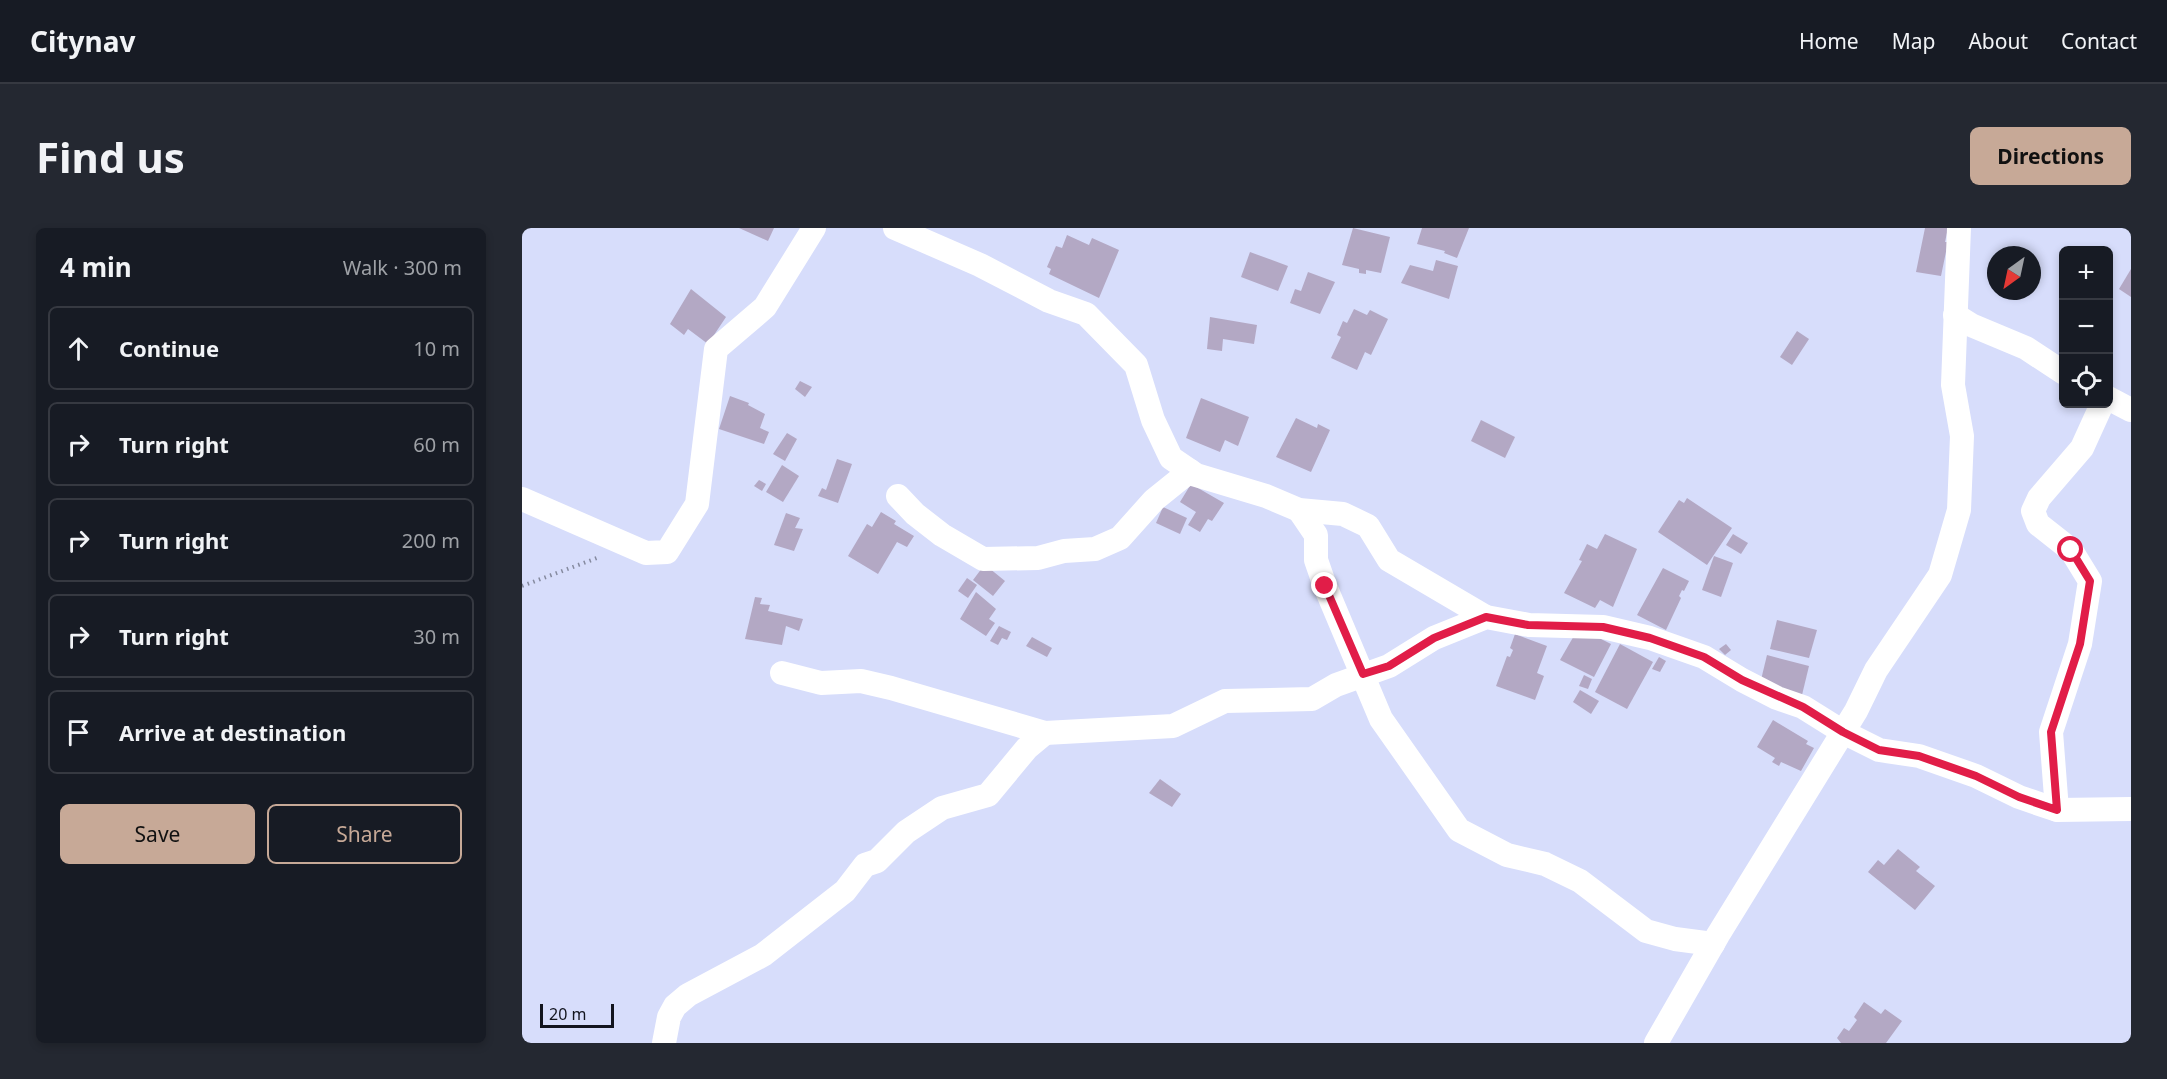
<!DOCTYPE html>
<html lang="en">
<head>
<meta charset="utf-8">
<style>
	:root { --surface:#171b24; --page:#242831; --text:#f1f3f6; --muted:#9ea1a6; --line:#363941; --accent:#c7a997 }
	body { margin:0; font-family:"Noto Sans",sans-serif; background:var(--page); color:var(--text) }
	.controls { position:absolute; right:18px; top:18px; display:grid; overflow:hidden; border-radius:9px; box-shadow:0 3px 9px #0003 }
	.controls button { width:54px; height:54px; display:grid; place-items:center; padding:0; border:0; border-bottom:2px solid var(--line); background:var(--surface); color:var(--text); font:30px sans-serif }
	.compass { position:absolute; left:1465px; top:18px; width:54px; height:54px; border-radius:50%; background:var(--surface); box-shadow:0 3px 9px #0003; rotate:213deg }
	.scale { position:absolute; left:18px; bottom:15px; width:74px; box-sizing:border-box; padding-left:6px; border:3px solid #12141e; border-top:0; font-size:16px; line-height:21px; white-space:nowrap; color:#12141e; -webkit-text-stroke:4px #d7ddfb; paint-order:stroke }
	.stop { position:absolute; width:18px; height:18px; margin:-14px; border:4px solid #e11d48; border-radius:50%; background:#fff }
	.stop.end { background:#e11d48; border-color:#fff; box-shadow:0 2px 6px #0008 }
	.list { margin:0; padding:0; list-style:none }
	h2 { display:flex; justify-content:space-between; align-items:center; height:78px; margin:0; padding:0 24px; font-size:26px }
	h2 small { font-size:20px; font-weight:400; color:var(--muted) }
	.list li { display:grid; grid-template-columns:39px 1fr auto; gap:18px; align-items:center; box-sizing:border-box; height:84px; margin:0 12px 12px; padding:0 12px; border:2px solid var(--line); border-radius:9px }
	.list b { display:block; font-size:22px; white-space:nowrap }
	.list em { font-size:20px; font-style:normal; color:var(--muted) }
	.actions { display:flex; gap:12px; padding:18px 24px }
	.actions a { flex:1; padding:14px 0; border:2px solid var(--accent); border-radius:9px; text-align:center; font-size:21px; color:var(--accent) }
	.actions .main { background:var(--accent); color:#111 }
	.icon { flex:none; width:33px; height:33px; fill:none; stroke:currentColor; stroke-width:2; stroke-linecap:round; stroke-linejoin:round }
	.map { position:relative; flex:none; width:1609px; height:815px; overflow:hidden; border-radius:9px }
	header { display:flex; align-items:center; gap:36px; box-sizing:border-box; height:84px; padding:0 30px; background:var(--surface); border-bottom:2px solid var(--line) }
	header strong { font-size:28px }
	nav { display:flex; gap:33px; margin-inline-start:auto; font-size:21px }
	.intro { display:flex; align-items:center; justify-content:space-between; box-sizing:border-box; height:144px; padding:0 36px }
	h1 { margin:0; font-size:42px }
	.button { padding:15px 27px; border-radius:9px; background:var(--accent); color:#111; font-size:21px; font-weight:700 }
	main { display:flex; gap:36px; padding:0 36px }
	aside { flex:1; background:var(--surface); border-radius:9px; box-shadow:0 3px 9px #0003 }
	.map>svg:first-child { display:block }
	.building { fill:#b3a8c4 }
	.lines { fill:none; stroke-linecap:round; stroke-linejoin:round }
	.path { stroke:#858a9f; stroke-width:4; stroke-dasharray:1.5 4.5; stroke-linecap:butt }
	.street { stroke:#fff; stroke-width:24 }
	.route { stroke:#e11d48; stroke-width:8 }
</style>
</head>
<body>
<header>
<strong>Citynav</strong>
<nav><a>Home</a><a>Map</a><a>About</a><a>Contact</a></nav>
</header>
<div class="intro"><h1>Find us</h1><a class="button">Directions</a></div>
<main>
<aside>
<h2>4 min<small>Walk · 300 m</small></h2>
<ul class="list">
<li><svg class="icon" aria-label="ahead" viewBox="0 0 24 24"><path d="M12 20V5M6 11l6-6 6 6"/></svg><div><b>Continue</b></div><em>10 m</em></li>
<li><svg class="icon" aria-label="right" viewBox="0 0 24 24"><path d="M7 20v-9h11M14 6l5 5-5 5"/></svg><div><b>Turn right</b></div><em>60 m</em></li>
<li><svg class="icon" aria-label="right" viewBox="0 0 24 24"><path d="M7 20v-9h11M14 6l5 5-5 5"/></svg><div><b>Turn right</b></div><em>200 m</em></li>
<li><svg class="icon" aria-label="right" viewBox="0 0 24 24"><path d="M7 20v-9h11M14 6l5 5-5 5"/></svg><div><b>Turn right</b></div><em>30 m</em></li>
<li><svg class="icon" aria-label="arrive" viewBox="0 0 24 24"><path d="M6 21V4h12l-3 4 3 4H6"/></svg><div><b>Arrive at destination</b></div></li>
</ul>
<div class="actions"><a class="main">Save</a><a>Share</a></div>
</aside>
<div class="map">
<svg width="1609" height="815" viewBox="0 0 1609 815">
	<rect width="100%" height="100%" fill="#d7ddfb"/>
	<g class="building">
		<polygon points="217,0 252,0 246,13"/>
		<polygon points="831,0 868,9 859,45 844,42 844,46 837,45 837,41 820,37"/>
		<polygon points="900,0 947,0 935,30 922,25 923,23 895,16"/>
		<polygon points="1403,0 1426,0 1423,14 1426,14 1419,48 1394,44"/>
		<polygon points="545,7 567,17 570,10 597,22 577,70 527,46 529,41 525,39 534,18 540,20"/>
		<polygon points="728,24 766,38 756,63 719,49"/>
		<polygon points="914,32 936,38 927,71 879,55 888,37 911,43"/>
		<polygon points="1609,41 1609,69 1597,61"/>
		<polygon points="786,44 813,54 798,86 768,75 773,61 779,63"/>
		<polygon points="169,61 204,89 186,116 166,101 162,107 148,96"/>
		<polygon points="832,81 845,87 848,82 866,91 849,127 843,124 835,142 809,130 819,109 815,107 821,93 825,95"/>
		<polygon points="688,89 735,97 732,116 701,111 700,123 685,121"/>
		<polygon points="1275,103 1287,111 1270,137 1258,129"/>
		<polygon points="278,153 290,159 283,169 273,161"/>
		<polygon points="208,168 227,175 226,177 243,186 238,200 247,204 242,216 197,201"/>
		<polygon points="679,170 727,189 716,218 703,212 698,224 664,210"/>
		<polygon points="774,190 795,200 796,196 808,202 789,244 754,229"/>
		<polygon points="959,192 993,209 983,230 949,213"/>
		<polygon points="265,205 275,211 263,233 251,226"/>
		<polygon points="315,231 330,236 316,275 296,268 300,260 304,262"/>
		<polygon points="260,237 277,248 261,274 244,264"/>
		<polygon points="237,252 244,256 240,263 232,258"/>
		<polygon points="669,256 702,275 690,293 686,291 678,304 666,297 674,284 658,274"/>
		<polygon points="1165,270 1210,300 1185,337 1136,304 1157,272 1162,275"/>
		<polygon points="641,279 665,290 658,306 634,295"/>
		<polygon points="359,284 374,293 372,296 392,308 385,319 375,314 356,346 326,328 345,296 350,299"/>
		<polygon points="264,285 278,290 273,300 281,301 272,323 252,317"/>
		<polygon points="1083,306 1115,321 1091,379 1078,372 1073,380 1042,365 1060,333 1057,332 1065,316 1075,321"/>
		<polygon points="1211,306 1226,315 1219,326 1204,317"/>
		<polygon points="1192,328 1211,335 1199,369 1180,362"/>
		<polygon points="460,340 464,343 467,340 483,353 471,368 451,352"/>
		<polygon points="1141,340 1167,353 1162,363 1160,362 1157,368 1159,370 1144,402 1115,387"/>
		<polygon points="445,350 455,357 446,370 436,363"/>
		<polygon points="454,364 474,381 467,391 473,395 464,408 438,391"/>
		<polygon points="233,369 240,370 238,376 248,377 246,383 281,391 277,403 264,398 260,417 223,411"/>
		<polygon points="1255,392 1295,402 1287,430 1248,421"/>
		<polygon points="477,398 489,404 485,412 480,410 476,417 468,413"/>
		<polygon points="1065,404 1089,416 1072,449 1038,432 1053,406"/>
		<polygon points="993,406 1025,418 1015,445 1022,448 1013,472 974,458 985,428 988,429 991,422 988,420"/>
		<polygon points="510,409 530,420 525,429 504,418"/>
		<polygon points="1098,416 1131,434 1105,481 1073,464"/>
		<polygon points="1204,416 1209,422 1203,427 1197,421"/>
		<polygon points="1245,427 1287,438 1280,467 1238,456"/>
		<polygon points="1137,429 1144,433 1138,444 1130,441"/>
		<polygon points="1062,447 1070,451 1066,461 1057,458"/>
		<polygon points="1058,462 1077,473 1069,486 1051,474"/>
		<polygon points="1251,492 1286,513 1284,516 1292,520 1279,543 1259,534 1257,538 1250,534 1253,530 1235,519"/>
		<polygon points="638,551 659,566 650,579 627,565"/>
		<polygon points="1376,621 1398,639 1394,643 1413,658 1393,682 1346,644 1356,632 1362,637"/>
		<polygon points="1342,774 1359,786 1363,781 1380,793 1364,815 1319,815 1315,810 1322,800 1327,803 1335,792 1332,789"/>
	</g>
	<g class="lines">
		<polyline class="path" points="0,358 75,330"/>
		<g class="street">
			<polyline points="373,0 458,37 527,73 564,86 614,137 631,192 649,230 674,247 744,268 777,282 821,286 846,298 867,332 964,389"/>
			<polyline points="1433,87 1449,97 1504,120 1542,145"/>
			<polyline points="1586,170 1609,182"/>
			<polyline points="1580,176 1560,220 1517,270 1511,283 1516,296 1549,322 1568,353 1558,416 1529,504 1535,582 1609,581"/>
			<polyline points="376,268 393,286 420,307 461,331 516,330 542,323 573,321 598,310 632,272 668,243"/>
			<polyline points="0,271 124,325 145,324 175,276 194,121 243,79 292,0"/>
			<polyline points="777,282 794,307 794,332 803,358 859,491 937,602 985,627 1023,636 1058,653 1124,703 1153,711 1191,716"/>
			<polyline points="260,445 299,455 339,453 369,460 523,505 651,498 703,473 790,471 814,457 867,438 912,410 964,389 1007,397 1081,399 1128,410 1182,429 1220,452 1255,470 1281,479 1321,504 1357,522 1397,528 1454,548 1497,569 1535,582"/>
			<polyline points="142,815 147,789 153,778 166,767 241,727 323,663 343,637 355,633 384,604 420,580 466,567 505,520 523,505"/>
			<polyline points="1134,815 1196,707 1334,483 1354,442 1418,347 1437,282 1440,208 1431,157 1437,0"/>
		</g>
	</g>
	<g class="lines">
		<polyline class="route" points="803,358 841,446 867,438 912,410 964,389 1006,397 1081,399 1128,410 1182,429 1220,452 1281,479 1321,504 1357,522 1397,528 1454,548 1497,569 1535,582 1529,504 1558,416 1568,353 1549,322"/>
	</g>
</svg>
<div class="controls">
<button>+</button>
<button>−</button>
<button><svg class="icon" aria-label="locate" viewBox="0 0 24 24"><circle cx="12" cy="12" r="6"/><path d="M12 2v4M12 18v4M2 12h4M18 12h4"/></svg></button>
</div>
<svg class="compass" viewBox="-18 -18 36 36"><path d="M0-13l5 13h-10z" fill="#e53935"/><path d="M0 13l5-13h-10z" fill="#9ea1a6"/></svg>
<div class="scale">20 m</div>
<div class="stop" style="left:1549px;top:322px"></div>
<div class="stop end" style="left:803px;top:358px"></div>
</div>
</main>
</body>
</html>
